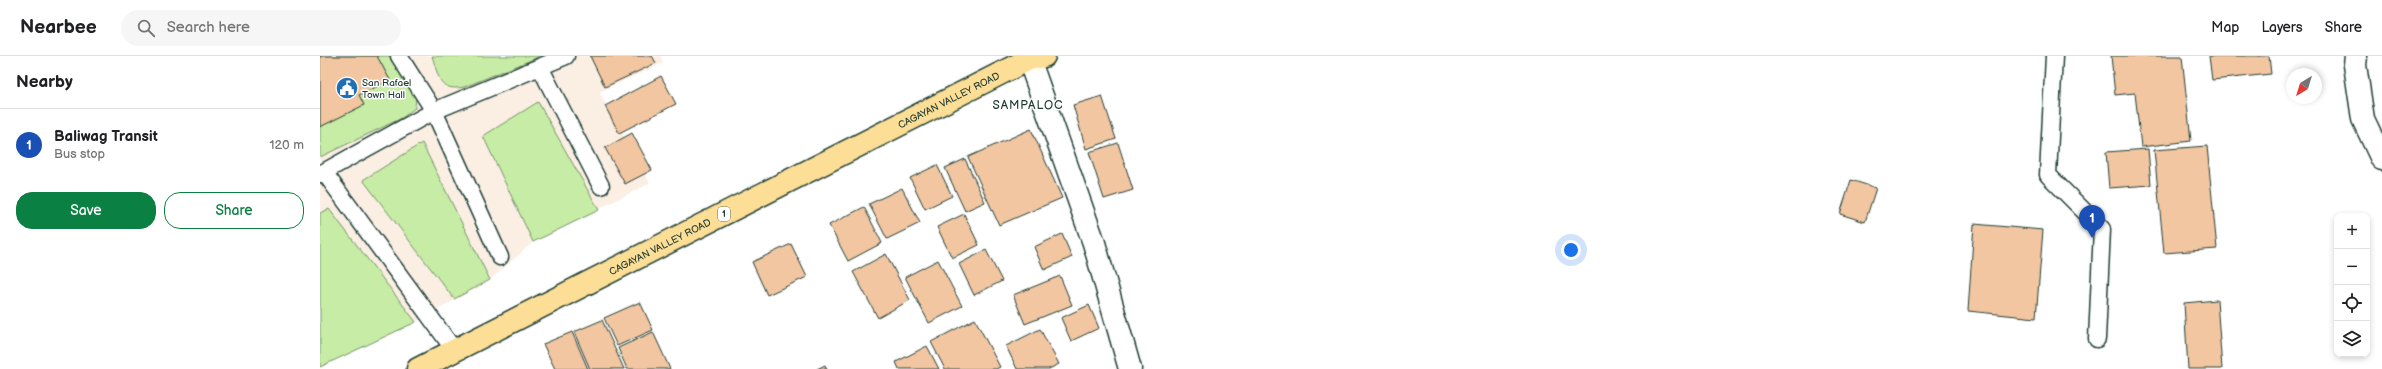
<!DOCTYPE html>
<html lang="en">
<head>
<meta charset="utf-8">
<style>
	:root { --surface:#fff; --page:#f6f6f6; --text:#202124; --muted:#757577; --line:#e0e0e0; --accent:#0b8043 }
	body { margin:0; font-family:"Balsamiq Sans",sans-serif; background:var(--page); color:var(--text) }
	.controls { position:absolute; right:12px; bottom:12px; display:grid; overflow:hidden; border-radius:8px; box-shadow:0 2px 6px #0003 }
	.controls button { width:36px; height:36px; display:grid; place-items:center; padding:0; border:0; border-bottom:1px solid var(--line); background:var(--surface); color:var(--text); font:20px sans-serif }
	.compass { position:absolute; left:1966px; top:12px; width:36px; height:36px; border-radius:50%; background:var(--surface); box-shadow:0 2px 6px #0003; rotate:218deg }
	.you { position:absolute; left:1251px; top:194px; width:14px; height:14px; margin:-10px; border:3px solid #fff; border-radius:50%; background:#1a73e8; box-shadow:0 0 0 6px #1a73e833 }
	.badge { display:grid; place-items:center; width:26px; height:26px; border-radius:50%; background:var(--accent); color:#fff; font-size:13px; font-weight:700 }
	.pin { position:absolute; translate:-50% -33px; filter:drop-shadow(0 1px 2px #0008) }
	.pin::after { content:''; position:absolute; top:21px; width:14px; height:12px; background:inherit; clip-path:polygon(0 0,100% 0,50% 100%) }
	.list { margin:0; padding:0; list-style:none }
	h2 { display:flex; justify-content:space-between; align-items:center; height:52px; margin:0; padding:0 16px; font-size:17px }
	h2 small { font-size:13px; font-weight:400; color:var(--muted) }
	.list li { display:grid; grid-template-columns:26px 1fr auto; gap:12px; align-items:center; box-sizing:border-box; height:72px; padding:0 16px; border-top:1px solid var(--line) }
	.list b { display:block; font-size:15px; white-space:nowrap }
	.list p { margin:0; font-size:13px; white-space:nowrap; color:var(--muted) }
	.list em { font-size:13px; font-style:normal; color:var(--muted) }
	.actions { display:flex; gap:8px; padding:12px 16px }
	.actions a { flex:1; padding:9px 0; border:1px solid var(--accent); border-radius:16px; text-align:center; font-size:14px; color:var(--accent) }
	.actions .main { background:var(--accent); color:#fff }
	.icon { flex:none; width:22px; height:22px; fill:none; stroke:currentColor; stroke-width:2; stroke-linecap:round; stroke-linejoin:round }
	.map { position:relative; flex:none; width:2062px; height:313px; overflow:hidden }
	header { display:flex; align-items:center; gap:24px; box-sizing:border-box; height:56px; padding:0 20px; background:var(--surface); border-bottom:1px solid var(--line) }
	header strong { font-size:19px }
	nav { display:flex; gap:22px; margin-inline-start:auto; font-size:14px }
	.search { width:280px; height:36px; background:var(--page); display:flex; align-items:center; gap:10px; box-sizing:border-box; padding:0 14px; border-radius:22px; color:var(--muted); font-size:15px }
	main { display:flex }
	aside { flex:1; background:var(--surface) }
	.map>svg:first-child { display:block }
	.built { fill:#fbeee3 }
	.green { fill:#c7eca5; stroke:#73946c }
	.building { fill:#f2c6a1; stroke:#1f3d34 }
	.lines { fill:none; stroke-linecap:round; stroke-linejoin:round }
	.service-casing { stroke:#1f3d34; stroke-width:19 }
	.minor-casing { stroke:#1f3d34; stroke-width:25 }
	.trunk-casing { stroke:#1f3d34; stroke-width:25 }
	.service { stroke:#fff; stroke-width:16 }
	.minor { stroke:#fff; stroke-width:22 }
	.trunk { stroke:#fdde96; stroke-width:22 }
	.labels { text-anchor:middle; stroke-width:3; stroke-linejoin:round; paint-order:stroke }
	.shield { fill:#fff; stroke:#627771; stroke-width:1 }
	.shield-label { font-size:9px; font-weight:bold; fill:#1f3d34 }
	.poi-label { font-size:10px; fill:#1f3d34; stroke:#fff; text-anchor:start }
	.street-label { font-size:10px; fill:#1f3d34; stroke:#fff }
	.quarter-label { font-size:12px; letter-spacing:1px; fill:#1f3d34; stroke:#fff }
</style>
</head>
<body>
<header>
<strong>Nearbee</strong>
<div class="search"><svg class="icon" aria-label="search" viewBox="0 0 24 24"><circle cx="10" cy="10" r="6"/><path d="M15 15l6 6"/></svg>Search here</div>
<nav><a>Map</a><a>Layers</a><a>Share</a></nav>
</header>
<main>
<aside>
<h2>Nearby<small></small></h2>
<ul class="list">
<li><span class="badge" style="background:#1a4fb4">1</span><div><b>Baliwag Transit</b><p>Bus stop</p></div><em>120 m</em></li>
</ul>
<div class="actions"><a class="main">Save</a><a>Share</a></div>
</aside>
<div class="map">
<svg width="2062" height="313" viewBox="0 0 2062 313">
	<rect width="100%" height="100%" fill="#fff"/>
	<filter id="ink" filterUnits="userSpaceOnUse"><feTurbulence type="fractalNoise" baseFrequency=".025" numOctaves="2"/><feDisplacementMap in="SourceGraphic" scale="8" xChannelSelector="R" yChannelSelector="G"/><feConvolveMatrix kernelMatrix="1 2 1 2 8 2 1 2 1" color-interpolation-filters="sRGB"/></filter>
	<g filter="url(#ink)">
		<polygon class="built" points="0,0 340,0 343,7 279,36 330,127 213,186 170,224 96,266 0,311"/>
		<g class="green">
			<polygon points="0,0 76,0 96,41 95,52 82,62 0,101"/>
			<path d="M112 0H221L144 31C118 36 119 20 112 0Z"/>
			<polygon points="218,46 279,154 213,186 163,80"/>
			<polygon points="102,87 170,224 134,243 43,124"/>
			<polygon points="9,153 96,266 0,311 0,157"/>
		</g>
		<g class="building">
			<polygon points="0,0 57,0 70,24 39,39 44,49 0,71"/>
			<polygon points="270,0 332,0 336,7 285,31"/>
			<polygon points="1791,0 1862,0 1871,85 1821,91 1815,37 1795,39"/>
			<polygon points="1889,0 1949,0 1951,18 1892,24"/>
			<polygon points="341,20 356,48 299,77 285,50"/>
			<polygon points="782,40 796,83 766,93 753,49"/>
			<polygon points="711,73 742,142 679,169 648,101"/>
			<polygon points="312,77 332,114 305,128 285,92"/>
			<polygon points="798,87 813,134 784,143 769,96"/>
			<polygon points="1887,90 1897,193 1844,197 1834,94"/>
			<polygon points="1828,93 1831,129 1789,132 1786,96"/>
			<polygon points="645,103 665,146 645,155 625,112"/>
			<polygon points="617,109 632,140 605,153 590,122"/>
			<polygon points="1531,124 1556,132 1545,166 1520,158"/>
			<polygon points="582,132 600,167 567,183 549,148"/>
			<polygon points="544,151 562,187 528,205 509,169"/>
			<polygon points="644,158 659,189 632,202 617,171"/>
			<polygon points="1654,168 1723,174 1716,262 1648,255"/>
			<polygon points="742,178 752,201 724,214 714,191"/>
			<polygon points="471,188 487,221 447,239 432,206"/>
			<polygon points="666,194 682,225 654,239 639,208"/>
			<polygon points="566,198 590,244 558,262 533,216"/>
			<polygon points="618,204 642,250 609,267 585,221"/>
			<polygon points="740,220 752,249 705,268 693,239"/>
			<polygon points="1897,244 1902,313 1868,313 1864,247"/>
			<polygon points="320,246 333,274 297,290 284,262"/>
			<polygon points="769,249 779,272 751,285 741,262"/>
			<polygon points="655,263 680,311 676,313 625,313 611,286"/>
			<polygon points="282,264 304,313 270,313 254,276"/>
			<polygon points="720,273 739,308 729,313 697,313 686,290"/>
			<polygon points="252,276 268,313 235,313 223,288"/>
			<polygon points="333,276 350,313 307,313 298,292"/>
			<polygon points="607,290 619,313 579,313 576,306"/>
			<polygon points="505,309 507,313 497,313"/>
		</g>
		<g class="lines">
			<g class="service-casing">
				<g id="service">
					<polyline points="79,0 114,55 180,201"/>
					<polyline points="1734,0 1728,119 1782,173 1777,283"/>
					<polyline points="220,11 281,130"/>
					<polyline points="4,116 135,295"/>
					<polyline points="0,118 114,55 246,0"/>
				</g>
			</g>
			<g class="minor-casing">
				<g id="minor">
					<polyline points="2036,0 2035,9 2043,63 2062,103"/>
					<polyline points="709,3 774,187 810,313"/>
				</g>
			</g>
			<g class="trunk-casing">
				<g id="trunk">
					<path id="s1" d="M98 313 709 3 724 0"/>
				</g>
			</g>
			<use href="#service" class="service"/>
			<use href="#minor" class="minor"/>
			<use href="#trunk" class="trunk"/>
		</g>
	</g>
	<defs>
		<g id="civic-disc" transform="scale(1.15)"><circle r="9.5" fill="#1f6fb2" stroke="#fff"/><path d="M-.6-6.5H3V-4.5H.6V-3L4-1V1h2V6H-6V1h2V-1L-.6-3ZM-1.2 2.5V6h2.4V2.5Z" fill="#fff"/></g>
	</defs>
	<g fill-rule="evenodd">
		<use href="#civic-disc" x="27" y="32"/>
	</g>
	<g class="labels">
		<rect class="shield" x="398" y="151" width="12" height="14" rx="3"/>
		<g class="shield-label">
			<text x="404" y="161">1</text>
		</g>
		<g class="poi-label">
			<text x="42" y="30">San Rafael<tspan x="42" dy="12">Town Hall</tspan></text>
		</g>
		<g class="street-label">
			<text dy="4" stroke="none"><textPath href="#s1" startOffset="595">CAGAYAN VALLEY ROAD</textPath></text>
			<text dy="4" stroke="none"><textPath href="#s1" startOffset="271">CAGAYAN VALLEY ROAD</textPath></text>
		</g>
		<g class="quarter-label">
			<text x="708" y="53">SAMPALOC</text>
		</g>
	</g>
</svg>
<div class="controls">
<button>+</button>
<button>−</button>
<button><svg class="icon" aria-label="locate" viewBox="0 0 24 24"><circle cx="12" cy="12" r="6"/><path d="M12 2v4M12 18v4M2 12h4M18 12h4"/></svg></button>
<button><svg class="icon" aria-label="layers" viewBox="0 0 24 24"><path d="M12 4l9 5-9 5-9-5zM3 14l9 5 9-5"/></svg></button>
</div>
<svg class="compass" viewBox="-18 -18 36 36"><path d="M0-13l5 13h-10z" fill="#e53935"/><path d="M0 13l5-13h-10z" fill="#757577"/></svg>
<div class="you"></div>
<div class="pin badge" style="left:1772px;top:182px;background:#1a4fb4">1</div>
</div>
</main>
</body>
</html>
